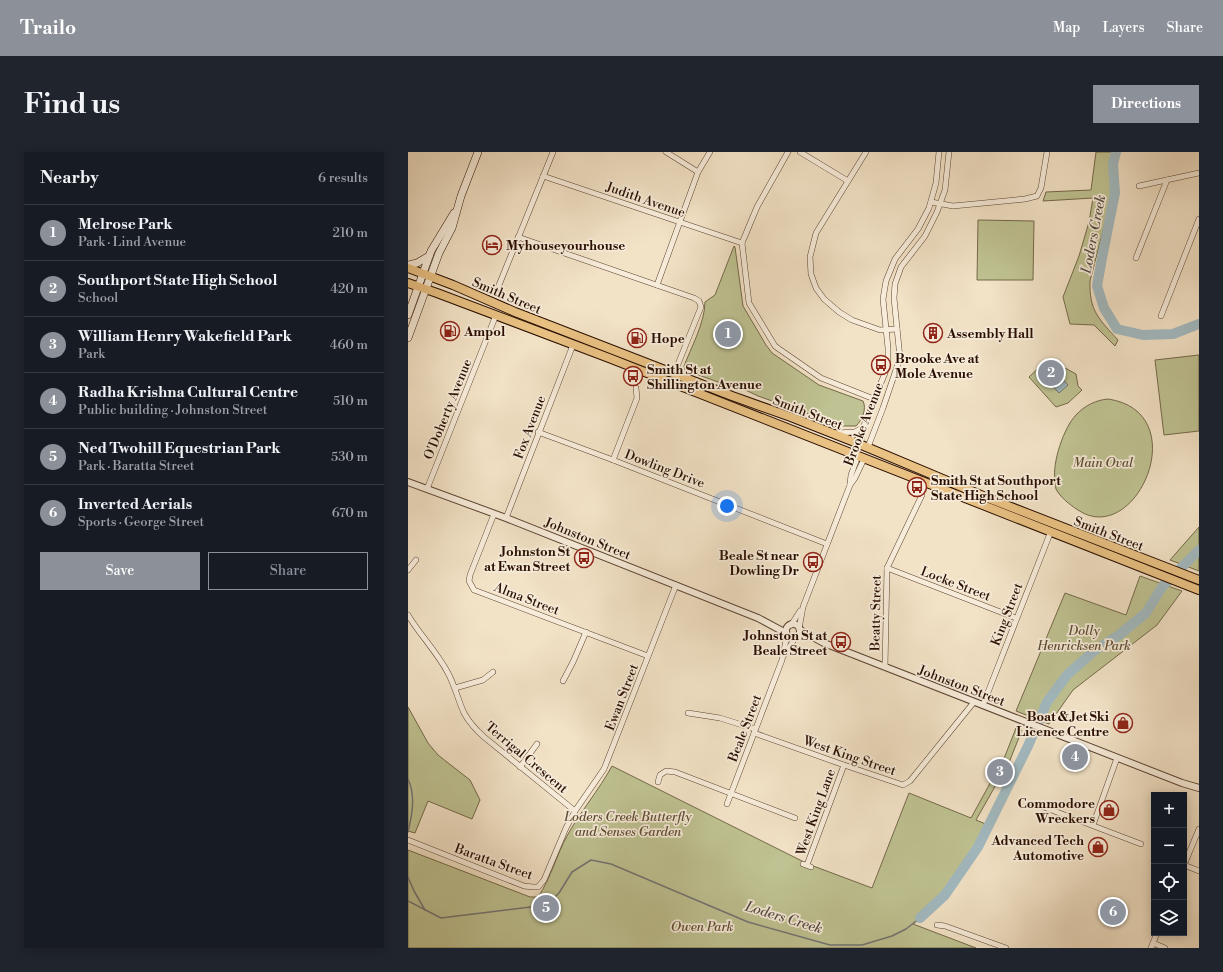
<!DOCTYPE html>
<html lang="en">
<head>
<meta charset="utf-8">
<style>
	:root { --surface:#171b24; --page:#20242c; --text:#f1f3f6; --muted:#9ea1a6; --line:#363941; --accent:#8c9099 }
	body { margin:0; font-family:"Libre Bodoni",serif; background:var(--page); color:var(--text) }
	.controls { position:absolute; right:12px; bottom:12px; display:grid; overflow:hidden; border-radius:0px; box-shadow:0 2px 10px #0003 }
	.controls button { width:36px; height:36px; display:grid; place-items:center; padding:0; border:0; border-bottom:1px solid var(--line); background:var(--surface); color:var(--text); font:20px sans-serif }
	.you { position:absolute; left:319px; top:354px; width:14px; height:14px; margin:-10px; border:3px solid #fff; border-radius:50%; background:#1a73e8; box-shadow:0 0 0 6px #1a73e833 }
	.badge { display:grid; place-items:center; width:26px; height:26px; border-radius:50%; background:var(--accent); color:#fff; font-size:13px; font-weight:700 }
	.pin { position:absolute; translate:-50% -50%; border:2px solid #fff; box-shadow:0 1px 4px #0006 }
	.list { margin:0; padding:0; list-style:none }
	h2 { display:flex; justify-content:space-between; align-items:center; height:52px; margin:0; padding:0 16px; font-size:17px }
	h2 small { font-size:13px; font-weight:400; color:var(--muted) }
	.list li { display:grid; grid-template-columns:26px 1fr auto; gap:12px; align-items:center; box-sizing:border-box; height:56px; padding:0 16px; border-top:1px solid var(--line) }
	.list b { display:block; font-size:15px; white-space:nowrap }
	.list p { margin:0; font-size:13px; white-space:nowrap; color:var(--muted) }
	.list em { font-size:13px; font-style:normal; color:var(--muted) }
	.actions { display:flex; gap:8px; padding:12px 16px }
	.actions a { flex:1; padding:9px 0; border:1px solid var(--accent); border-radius:0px; text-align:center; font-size:14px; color:var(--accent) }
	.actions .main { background:var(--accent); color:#fff }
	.icon { flex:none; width:22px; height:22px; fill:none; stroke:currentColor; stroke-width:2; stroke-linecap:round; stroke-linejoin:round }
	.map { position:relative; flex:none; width:791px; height:796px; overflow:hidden; border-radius:0px }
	header { display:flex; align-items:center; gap:24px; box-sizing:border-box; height:56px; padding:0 20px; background:var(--accent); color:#fff }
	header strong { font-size:19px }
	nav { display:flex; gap:22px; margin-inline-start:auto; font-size:14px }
	.intro { display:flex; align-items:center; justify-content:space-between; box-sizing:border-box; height:96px; padding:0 24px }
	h1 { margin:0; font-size:28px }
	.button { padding:10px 18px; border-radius:0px; background:var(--accent); color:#fff; font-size:14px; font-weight:700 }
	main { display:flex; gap:24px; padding:0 24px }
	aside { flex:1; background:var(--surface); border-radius:0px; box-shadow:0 2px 10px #0003 }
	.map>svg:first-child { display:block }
	.green { fill:#bfc292; stroke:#746849 }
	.water { fill:#a2bac1; stroke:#727574 }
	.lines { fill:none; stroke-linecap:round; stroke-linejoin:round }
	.stream { stroke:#727574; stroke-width:1.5 }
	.river { stroke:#a2bac1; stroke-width:10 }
	.minor-casing { stroke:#5b4332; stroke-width:6 }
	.tertiary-casing { stroke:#5b4332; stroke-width:8 }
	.secondary-casing { stroke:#290e00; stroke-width:8 }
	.trunk-casing { stroke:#290e00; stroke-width:10 }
	.minor { stroke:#f7ecda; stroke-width:5 }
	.tertiary { stroke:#f7ecda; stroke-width:6 }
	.secondary { stroke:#f7ecda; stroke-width:7 }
	.trunk { stroke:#e9c183; stroke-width:8 }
	.labels { text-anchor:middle; stroke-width:3.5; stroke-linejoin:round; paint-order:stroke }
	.street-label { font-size:13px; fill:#290e00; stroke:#f7ecda }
	.poi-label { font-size:13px; font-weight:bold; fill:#290e00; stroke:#f7ecda; text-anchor:start }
	.park-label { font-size:13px; font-style:italic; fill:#5e4d33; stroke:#f7ecda }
	.water-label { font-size:14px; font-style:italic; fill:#534a44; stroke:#f7ecda }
</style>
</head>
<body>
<header>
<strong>Trailo</strong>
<nav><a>Map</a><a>Layers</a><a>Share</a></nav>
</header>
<div class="intro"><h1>Find us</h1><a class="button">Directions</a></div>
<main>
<aside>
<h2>Nearby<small>6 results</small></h2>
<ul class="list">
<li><span class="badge">1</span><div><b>Melrose Park</b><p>Park · Lind Avenue</p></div><em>210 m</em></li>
<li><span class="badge">2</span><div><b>Southport State High School</b><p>School</p></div><em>420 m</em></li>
<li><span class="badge">3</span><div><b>William Henry Wakefield Park</b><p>Park</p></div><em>460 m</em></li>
<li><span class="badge">4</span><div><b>Radha Krishna Cultural Centre</b><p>Public building · Johnston Street</p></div><em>510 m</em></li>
<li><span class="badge">5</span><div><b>Ned Twohill Equestrian Park</b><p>Park · Baratta Street</p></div><em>530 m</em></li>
<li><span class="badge">6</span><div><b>Inverted Aerials</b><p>Sports · George Street</p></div><em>670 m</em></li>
</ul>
<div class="actions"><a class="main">Save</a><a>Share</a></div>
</aside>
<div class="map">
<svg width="791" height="796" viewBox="0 0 791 796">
	<rect width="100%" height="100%" fill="#f2e2c6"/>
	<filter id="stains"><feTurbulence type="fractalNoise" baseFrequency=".005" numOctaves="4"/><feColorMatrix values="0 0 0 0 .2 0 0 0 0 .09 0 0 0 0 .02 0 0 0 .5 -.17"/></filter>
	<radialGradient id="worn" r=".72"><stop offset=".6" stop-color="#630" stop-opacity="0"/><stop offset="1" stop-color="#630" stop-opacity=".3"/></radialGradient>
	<g class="green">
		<path d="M688 0H705L703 11 704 44 682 129C681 159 691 167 710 188L707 194 686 173 662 172 655 145 671 104 681 70 685 46 635 49 638 40 683 38Z"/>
		<polygon points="570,68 626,69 625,128 569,128"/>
		<path d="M326 94 327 95 335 154 358 193 364 201 411 233 455 249C459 257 454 268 448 274H435L350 244 327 233 310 230 277 218 276 214C283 196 297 170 297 150L307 143Z"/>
		<polygon points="791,203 791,279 756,283 747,208"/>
		<polygon points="638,209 659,217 668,222 670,234 674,238 660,251 648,255 621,225"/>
		<path d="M700 247C788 260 728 397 670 358 662 353 652 345 648 337 647 334 647 330 647 328 644 311 656 275 668 263 676 254 688 248 700 247Z"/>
		<polygon points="791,375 791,419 762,408"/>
		<polygon points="732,424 774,439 749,473 665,538 641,572 608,559 657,441 718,463"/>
		<polygon points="0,555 20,591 30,603 62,628 72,648 64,667 20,649 7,681 0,679"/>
		<path d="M608 576 614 578 602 608 568 668 580 673C563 710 538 747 505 772L568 796H0V698L122 745H130C143 726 148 704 159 684 172 660 191 638 204 614L400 712 464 736 501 641 563 666 597 604Z"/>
	</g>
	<polygon class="water" points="646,218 660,233 651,241 636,225"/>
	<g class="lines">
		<g class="stream">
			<path d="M0 627C8 644 4 663 0 680"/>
			<polyline points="0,725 6,739 17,758"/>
			<polyline points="0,749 33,766 139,753 151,741 164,720 183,708 203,712 340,770 422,793 454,793 484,784 498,777 512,766"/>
		</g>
		<g class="river">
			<polyline points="708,0 705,12 707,41 694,106 689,134 696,156 709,177 735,183 765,182 791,172"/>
			<polyline points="512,766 537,743 570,695 620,594 639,550 659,523 686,499 711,483 738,461 754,435 791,398"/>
		</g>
		<g class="minor-casing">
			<g id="minor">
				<polyline points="258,0 290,20"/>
				<polyline points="380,0 349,55 334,91 341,151 367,194 371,197 413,226 466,247"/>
				<polyline points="392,0 440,29"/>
				<polyline points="458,0 408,81 402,105 403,122 408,136 416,147 431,160 444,168 472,178 489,177"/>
				<polyline points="135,24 334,91"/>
				<polyline points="731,34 791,21"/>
				<polyline points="523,50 545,54 617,47 629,44 633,36 639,0"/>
				<polyline points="110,85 286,146 291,149 293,155 266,222"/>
				<polyline points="728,106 759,28"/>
				<polyline points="249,133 290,20 302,0"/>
				<polyline points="89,138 145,0"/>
				<polyline points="753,164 791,67"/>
				<polyline points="130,280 205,308 419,392"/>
				<polyline points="428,281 447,280 456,275"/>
				<polyline points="452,292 457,270 477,221 480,209 480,196 475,147 478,129 487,107 510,77 521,56 528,31 531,0"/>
				<polyline points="460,295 475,256 492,206 486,146 487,132 493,115 517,84 529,60 537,38 541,0"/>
				<polyline points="205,308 229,246 228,236"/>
				<polyline points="442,332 443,323 450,304"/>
				<polyline points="19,337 88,163"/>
				<polyline points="86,362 62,423 61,429 66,438 240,504"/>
				<polyline points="98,366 165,193"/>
				<polyline points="479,416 608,466"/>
				<polyline points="0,418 8,408"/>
				<path d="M0 463C12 483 29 500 40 521 47 534 50 548 56 561 61 570 68 578 76 585L167 659"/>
				<polyline points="383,473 392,459"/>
				<polyline points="391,477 395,455 442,333 447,326 456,307"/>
				<polyline points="377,502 387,486"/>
				<polyline points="477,515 479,416 514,343"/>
				<polyline points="155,529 165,510 178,480"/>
				<polyline points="47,536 75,528 85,520"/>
				<polyline points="575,553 643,379"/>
				<polyline points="280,561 312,566 347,577"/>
				<polyline points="346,581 436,613 495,633 502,629 566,550"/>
				<polyline points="112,615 129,592"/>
				<polyline points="250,630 252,623 258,619 267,620 387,666"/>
				<polyline points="319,652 374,508 379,483"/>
				<polyline points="633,654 733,692"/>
				<polyline points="685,673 709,606"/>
				<polyline points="0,688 116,734 125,735 130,735 136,728 158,676 167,659 196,617 268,433"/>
				<polyline points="395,712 403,715"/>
				<polyline points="399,713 436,613"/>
				<polyline points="776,713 791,677"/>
				<polyline points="776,713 791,719"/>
				<polyline points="529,773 537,774 598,796"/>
				<polyline points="745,791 757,796"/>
				<polyline points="743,796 749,781"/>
			</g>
		</g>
		<g class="tertiary-casing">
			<g id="tertiary">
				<polyline points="0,330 98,366 350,466 378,481"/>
				<circle cx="385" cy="479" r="7"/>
				<polyline points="392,478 416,491 774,631 791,636"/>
			</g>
		</g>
		<g class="secondary-casing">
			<g id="secondary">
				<polyline points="0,113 9,111 21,104"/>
				<polyline points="0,163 23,99 46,61"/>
				<polyline points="0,186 31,101 44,76 53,44 70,0"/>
			</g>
		</g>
		<g class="trunk-casing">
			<g id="trunk">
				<polyline points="0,116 45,133 107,160 324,244 383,265 444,289 585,348 791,428"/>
				<polyline points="0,131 29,141 201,206 791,438"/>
			</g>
		</g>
		<use href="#minor" class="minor"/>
		<use href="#tertiary" class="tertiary"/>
		<use href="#secondary" class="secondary"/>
		<use href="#trunk" class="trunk"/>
	</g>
	<defs>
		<g id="hotel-ring" transform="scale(1)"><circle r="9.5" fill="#f7ecda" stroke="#8f2418" stroke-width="1.5"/><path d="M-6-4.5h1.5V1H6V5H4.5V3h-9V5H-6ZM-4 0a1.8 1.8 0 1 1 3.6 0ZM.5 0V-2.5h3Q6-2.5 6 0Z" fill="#8f2418"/></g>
		<g id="fuel-ring" transform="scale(1)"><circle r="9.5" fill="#f7ecda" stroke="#8f2418" stroke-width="1.5"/><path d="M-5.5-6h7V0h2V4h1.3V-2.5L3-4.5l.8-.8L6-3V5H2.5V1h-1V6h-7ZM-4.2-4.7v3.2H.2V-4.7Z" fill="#8f2418"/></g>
		<g id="building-ring" transform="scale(1)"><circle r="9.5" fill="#f7ecda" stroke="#8f2418" stroke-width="1.5"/><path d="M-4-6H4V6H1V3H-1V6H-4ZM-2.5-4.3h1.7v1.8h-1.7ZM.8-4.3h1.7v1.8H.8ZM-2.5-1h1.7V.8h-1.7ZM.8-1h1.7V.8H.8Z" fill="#8f2418"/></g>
		<g id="bus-ring" transform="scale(1)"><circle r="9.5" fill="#f7ecda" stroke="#8f2418" stroke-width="1.5"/><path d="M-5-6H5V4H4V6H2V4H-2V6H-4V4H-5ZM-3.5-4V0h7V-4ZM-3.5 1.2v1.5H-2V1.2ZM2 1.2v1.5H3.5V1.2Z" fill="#8f2418"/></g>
		<g id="shop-ring" transform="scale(1)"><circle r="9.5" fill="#f7ecda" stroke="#8f2418" stroke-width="1.5"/><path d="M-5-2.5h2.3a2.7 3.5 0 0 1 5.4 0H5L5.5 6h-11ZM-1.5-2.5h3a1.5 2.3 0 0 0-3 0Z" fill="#8f2418"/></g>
	</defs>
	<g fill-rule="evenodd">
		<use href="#hotel-ring" x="84" y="93"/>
		<use href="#fuel-ring" x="42" y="179"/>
		<use href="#building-ring" x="525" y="181"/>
		<use href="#fuel-ring" x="229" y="186"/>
		<use href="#bus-ring" x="473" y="213"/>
		<use href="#bus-ring" x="225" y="224"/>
		<use href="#bus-ring" x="509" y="335"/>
		<use href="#bus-ring" x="176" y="406"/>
		<use href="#bus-ring" x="405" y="410"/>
		<use href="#bus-ring" x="433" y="490"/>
		<use href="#shop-ring" x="715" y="571"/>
		<use href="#shop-ring" x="701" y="658"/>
		<use href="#shop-ring" x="690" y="695"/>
	</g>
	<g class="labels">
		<g class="street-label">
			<text transform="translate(238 47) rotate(19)" y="5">Judith Avenue</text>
			<text transform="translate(99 143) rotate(23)" y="5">Smith Street</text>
			<text transform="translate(39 257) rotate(-68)" y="5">O'Doherty Avenue</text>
			<text transform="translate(400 260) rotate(21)" y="5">Smith Street</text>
			<text transform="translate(455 272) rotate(-69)" y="5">Brooke Avenue</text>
			<text transform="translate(121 275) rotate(-69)" y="5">Fox Avenue</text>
			<text transform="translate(257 316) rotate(21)" y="5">Dowling Drive</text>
			<text transform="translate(701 381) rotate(21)" y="5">Smith Street</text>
			<text transform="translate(180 386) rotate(22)" y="5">Johnston Street</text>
			<text transform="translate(548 431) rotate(21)" y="5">Locke Street</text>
			<text transform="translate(119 446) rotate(21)" y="5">Alma Street</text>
			<text transform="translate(467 461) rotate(-89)" y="5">Beatty Street</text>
			<text transform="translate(598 462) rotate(-69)" y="5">King Street</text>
			<text transform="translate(554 533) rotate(21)" y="5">Johnston Street</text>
			<text transform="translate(213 545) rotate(-69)" y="5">Ewan Street</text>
			<text transform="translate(336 576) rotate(-69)" y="5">Beale Street</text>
			<text transform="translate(442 603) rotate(19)" y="5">West King Street</text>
			<text transform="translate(119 605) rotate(40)" y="5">Terrigal Crescent</text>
			<text transform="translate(407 660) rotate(-70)" y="5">West King Lane</text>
			<text transform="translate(86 709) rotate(20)" y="5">Baratta Street</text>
		</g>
		<g class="poi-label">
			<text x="98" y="98">Myhouseyourhouse</text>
			<text x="56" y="184">Ampol</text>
			<text x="539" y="186">Assembly Hall</text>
			<text x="243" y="191">Hope</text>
			<text x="487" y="211">Brooke Ave at<tspan x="487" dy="15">Mole Avenue</tspan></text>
			<text x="239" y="222">Smith St at<tspan x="239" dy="15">Shillington Avenue</tspan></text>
			<text x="523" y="333">Smith St at Southport<tspan x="523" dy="15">State High School</tspan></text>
			<text x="162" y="404" text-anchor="end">Johnston St<tspan x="162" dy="15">at Ewan Street</tspan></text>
			<text x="391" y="408" text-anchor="end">Beale St near<tspan x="391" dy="15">Dowling Dr</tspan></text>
			<text x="419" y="488" text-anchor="end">Johnston St at<tspan x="419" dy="15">Beale Street</tspan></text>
			<text x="701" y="569" text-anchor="end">Boat &amp; Jet Ski<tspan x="701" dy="15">Licence Centre</tspan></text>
			<text x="687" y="656" text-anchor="end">Commodore<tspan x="687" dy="15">Wreckers</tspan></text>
			<text x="676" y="693" text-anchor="end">Advanced Tech<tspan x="676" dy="15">Automotive</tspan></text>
		</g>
		<g class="park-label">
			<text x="695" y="315">Main Oval</text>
			<text x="676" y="483">Dolly<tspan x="676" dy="15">Henricksen Park</tspan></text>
			<text x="220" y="669">Loders Creek Butterfly<tspan x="220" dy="15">and Senses Garden</tspan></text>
			<text x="294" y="779">Owen Park</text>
		</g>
		<g class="water-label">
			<text transform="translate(685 82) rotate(-79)" y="5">Loders Creek</text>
			<text transform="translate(376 765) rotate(17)" y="5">Loders Creek</text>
		</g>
	</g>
	<rect width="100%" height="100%" filter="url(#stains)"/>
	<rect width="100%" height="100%" fill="url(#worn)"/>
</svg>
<div class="controls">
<button>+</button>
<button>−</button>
<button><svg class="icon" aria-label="locate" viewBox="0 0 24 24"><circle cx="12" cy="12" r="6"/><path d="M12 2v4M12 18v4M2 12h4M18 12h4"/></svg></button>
<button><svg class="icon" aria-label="layers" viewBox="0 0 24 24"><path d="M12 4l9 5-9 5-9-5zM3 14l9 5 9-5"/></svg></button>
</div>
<div class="you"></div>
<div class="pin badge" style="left:320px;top:182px">1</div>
<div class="pin badge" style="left:643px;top:221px">2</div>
<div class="pin badge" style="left:592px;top:620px">3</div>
<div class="pin badge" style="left:667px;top:605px">4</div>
<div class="pin badge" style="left:138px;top:756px">5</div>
<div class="pin badge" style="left:705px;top:760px">6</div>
</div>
</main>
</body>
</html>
